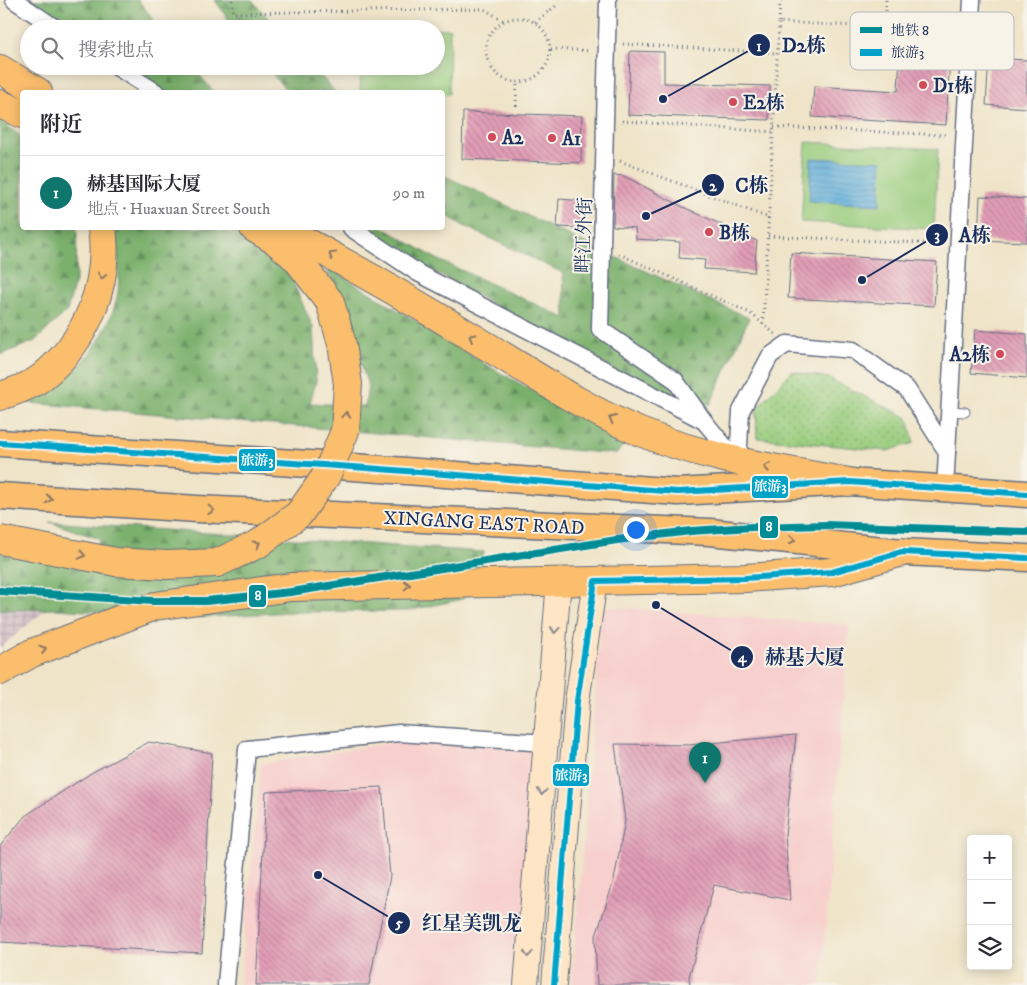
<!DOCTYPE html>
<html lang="zh">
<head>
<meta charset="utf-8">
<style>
	:root { --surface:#fff; --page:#f7f7f7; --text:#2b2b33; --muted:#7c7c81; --line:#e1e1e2; --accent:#0f766e }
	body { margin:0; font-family:"IM FELL DW Pica","Noto Serif SC",serif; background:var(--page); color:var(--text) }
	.controls { position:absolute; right:15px; bottom:15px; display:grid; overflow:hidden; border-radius:5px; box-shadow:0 2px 12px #0003 }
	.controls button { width:45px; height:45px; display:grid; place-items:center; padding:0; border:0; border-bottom:1px solid var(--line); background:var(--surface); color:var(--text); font:25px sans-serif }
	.you { position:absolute; left:635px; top:529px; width:18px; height:18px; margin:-12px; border:4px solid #fff; border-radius:50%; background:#1a73e8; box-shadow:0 0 0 8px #1a73e833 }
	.badge { display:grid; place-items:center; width:32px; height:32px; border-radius:50%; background:var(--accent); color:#fff; font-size:16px; font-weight:700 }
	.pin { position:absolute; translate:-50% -41px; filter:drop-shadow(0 1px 2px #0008) }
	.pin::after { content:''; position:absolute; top:26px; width:18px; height:15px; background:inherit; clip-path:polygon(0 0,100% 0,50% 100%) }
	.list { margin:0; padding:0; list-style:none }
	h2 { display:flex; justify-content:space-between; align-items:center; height:65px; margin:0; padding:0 20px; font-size:21px }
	h2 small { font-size:16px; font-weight:400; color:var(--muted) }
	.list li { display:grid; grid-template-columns:32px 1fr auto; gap:15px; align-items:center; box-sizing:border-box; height:75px; padding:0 20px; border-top:1px solid var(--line) }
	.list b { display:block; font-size:19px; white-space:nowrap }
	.list p { margin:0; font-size:16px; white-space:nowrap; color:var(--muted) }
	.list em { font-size:16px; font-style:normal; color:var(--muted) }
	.icon { flex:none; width:28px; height:28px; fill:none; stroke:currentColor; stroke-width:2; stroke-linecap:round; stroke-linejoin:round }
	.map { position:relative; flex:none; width:1027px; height:985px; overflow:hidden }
	.search { position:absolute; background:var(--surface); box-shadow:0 2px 12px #0003; left:20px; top:20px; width:425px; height:55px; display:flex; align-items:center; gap:12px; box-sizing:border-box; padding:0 18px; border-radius:28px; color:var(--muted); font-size:19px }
	.panel { position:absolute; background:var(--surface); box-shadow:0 2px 12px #0003; left:20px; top:90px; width:425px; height:140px; border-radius:5px }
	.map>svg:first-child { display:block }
	.built { fill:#f7d0ce }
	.industrial { fill:url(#industrial-grid) }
	.grass { fill:url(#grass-dots); stroke:#5a7e6d }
	.forest { fill:url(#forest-firs); stroke:#4a7065 }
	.pitch { fill:#98cc7c; stroke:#5a7e6d }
	.water { fill:url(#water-rules); stroke:#3e6e9c }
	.building { fill:url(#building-back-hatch) }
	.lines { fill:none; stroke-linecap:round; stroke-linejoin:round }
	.lane-casing { stroke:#656e83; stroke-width:11 }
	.street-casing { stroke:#656e83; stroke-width:19 }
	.secondary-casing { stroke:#656e83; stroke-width:26 }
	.primary-casing { stroke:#656e83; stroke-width:29 }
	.highway-casing { stroke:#656e83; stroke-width:30 }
	.path { stroke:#656e83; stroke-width:3; stroke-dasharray:1 4; stroke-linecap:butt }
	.lane { stroke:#fff; stroke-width:9 }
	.street { stroke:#fff; stroke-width:16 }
	.secondary { stroke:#fde5c5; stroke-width:24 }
	.primary { stroke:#fabe6d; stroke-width:26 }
	.highway { stroke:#fabe6d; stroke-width:28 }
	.highway-bridge-casing { stroke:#656e83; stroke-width:30; stroke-linecap:butt }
	.highway-bridge { stroke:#fabe6d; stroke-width:28 }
	.bus-1-casing { stroke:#f7f3e8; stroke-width:10 }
	.bus-1 { stroke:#01a3c8; stroke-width:6 }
	.metro-1-casing { stroke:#f7f3e8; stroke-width:11 }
	.metro-1 { stroke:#008c95; stroke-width:8 }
	.oneway { stroke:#8a7666 }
	.oneway2 { stroke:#8c8a92 }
	.poi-dot { fill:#d1495b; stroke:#f7f3e8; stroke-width:2 }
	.labels { text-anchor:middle; stroke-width:4; stroke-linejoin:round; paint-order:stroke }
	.poi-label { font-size:19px; font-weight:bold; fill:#1b2f5e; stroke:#f7f3e8; text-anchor:start }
	.street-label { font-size:19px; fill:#1b2f5e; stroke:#f7f3e8 }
	.key { fill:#f7f3e8; stroke:#b5b8bf; stroke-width:1 }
	.key-label { font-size:14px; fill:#1b2f5e }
	.leader { fill:none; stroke:#1b2f5e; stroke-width:2 }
	.callout-dot { fill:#1b2f5e; stroke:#f7f3e8; stroke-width:2 }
	.mark-label { font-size:15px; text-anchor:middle; font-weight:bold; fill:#fff }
	.callout-label { font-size:20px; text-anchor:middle; font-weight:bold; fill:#1b2f5e; stroke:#f7f3e8; stroke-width:4; stroke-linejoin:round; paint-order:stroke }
	.line-badge { stroke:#f7f3e8; stroke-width:2 }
	.badge-label { font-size:14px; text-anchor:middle; font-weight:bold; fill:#fff }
</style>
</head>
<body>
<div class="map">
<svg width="1027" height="985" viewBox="0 0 1027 985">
	<defs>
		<pattern id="industrial-grid" width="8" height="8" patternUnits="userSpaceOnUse" patternTransform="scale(1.25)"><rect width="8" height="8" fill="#d2bec4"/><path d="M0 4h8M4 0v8" fill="none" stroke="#aa9ba2"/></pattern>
		<pattern id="grass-dots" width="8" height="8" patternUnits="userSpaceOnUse" patternTransform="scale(1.25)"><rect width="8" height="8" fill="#98cc7c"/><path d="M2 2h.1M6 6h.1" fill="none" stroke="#7ba669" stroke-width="1.8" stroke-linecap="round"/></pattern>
		<pattern id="forest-firs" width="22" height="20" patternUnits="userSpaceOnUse" patternTransform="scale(1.25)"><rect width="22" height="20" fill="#7ab06c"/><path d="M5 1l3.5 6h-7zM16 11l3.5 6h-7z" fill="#63905c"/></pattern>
		<pattern id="water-rules" width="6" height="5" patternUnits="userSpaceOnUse" patternTransform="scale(1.25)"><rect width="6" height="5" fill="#60aeda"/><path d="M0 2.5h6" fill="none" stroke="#4e8eb4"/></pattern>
		<pattern id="building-back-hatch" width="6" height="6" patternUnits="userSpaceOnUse" patternTransform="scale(1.25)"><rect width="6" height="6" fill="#e29eb6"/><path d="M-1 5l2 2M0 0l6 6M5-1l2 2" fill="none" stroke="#b68197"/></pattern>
	</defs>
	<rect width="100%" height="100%" fill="#f7f3e8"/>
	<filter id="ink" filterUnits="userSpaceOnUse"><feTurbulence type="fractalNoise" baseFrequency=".02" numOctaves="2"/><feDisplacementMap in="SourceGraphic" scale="10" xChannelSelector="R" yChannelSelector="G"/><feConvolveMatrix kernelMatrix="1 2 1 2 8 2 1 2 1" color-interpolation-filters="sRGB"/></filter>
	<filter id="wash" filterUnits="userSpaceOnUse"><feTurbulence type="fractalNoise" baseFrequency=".0096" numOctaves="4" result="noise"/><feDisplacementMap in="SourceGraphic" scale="20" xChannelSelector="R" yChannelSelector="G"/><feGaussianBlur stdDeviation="1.12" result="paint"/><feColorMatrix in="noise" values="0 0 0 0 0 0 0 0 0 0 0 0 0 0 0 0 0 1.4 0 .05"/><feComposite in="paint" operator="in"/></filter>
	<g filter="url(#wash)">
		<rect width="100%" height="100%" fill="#efe4c8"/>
		<g class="built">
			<polygon points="602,606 849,625 821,985 572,985"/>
			<polygon points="401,741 536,747 519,985 240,985 261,764"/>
		</g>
		<polygon class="industrial" points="0,597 56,601 0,648"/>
		<polygon class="grass" points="792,371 828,378 908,418 914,443 887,451 757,438 756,409"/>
		<g class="forest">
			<polygon points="34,0 138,0 161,29 69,29 32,4"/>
			<polygon points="215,0 252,0 278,29 235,29"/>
			<polygon points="125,66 192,66 214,92 163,92"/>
			<polygon points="265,66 312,66 335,92 288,92"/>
			<polygon points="0,121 22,137 22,228 76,228 77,232 76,278 67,311 35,341 0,355"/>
			<polygon points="443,175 587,244 749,318 710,405 650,389 408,258 363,228 384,228 437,259 565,318 563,273 462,225 443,213"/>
			<path d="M115 228H229L288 271 313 327 316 382 310 403 365 406 368 385 326 266 502 374 628 441 616 454 19 402C32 395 52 388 64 379 89 360 110 328 117 297 121 280 118 245 115 228Z"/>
			<polygon points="49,522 484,552 481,574 463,599 407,611 291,612 191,618 56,609 0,610 0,553 87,562 100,539"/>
		</g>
		<g class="pitch">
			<polygon points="362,27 450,29 449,94 443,94 442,92 360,92 361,66 436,66 436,29 362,29"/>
			<polygon points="806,142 938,149 934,229 801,222"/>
		</g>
		<polygon class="water" points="811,158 882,161 880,205 809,201"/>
		<g id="blocks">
			<g class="building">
				<polygon points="630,51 664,52 664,83 770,86 769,120 628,115"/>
				<polygon points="900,53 950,56 946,125 812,117 814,86 898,91"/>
				<polygon points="989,58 1027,60 1027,108 986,105"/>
				<polygon points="463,112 582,116 581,163 462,159"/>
				<polygon points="614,175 624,176 681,206 757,241 754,272 704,269 705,260 679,258 680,242 636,239 635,228 613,226"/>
				<polygon points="980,196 1027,199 1027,242 978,240"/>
				<polygon points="559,199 584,201 583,228 557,227"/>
				<polygon points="791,253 937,262 934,306 788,298"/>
				<polygon points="975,330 1027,334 1027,378 971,373"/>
				<polygon points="796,735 785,835 790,900 714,885 689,977 690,985 597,985 595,939 614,880 625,821 615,744 689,745"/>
				<polygon points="149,742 212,753 202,953 0,942 0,846 25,816 91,773"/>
				<polygon points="382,787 390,876 369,985 256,985 266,792"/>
			</g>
		</g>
	</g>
	<g filter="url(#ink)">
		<use href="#blocks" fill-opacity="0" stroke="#656e83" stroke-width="1"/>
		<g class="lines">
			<g class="lane-casing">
				<polyline id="lane" points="949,411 965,412"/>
			</g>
			<g class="street-casing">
				<g id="street">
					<polyline points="14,0 57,29"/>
					<polyline points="608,0 600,329 675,380 704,421"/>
					<polyline points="115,66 156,92"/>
					<polyline points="351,228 418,273 704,421 736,460"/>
					<polyline points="738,462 741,411 770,356 787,344 853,350 907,389 947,452"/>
					<polyline points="945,489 972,0"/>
					<polyline points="226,985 247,749 399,733 546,743"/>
				</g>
			</g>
			<g class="secondary-casing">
				<g id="secondary">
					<polyline points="526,985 559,581"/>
					<polyline points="554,985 577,701 595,581"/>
				</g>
			</g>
			<g class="primary-casing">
				<g id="primary">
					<polyline points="0,443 367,468 678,492 849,482 1027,494"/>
					<polyline points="0,496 197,509 710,532 902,552 1027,558"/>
				</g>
			</g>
			<g class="highway-casing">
				<g id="highway">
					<polyline points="0,69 38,92"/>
					<polyline points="0,104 22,114"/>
					<polyline points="254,228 276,241 296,258 330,302"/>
					<path d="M281 228C350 265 418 304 485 345 535 375 585 409 640 432 707 459 778 469 849 482"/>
					<path d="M0 396C13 392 31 386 42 377 87 341 110 284 102 228"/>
					<polyline points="0,671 32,653 155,606 291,587 745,578 832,572 902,552"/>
				</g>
			</g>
			<g class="path">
				<polyline points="232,0 233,13 484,9 504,21"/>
				<polyline points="886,0 886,27"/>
				<circle cx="518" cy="50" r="32"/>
				<polyline points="535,22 556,6"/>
				<polyline points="779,22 780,0"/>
				<polyline points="623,44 777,53"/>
				<polyline points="551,49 590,51"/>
				<polyline points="516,106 517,82"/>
				<polyline points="622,121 773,132"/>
				<polyline points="774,127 947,135"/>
				<polyline points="620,161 769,218"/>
				<polyline points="768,236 942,244"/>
				<polyline points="619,254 750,313 775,334"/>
				<polyline points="763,324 779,22 955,31"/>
			</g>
			<use href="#lane" class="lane"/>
			<use href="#street" class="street"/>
			<use href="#secondary" class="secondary"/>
			<use href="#primary" class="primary"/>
			<use href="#highway" class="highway"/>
			<g class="highway-bridge-casing">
				<polyline id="highway-bridge" points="0,540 116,562 167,565 217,563 258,544 299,514 326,476 345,431 348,384 342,344 330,302"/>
			</g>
			<use href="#highway-bridge" class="highway-bridge"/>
			<g class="bus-1-casing">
				<g id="bus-1">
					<polyline points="0,443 367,468 678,492 849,482 1027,494"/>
					<polyline points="554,985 577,701 595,581 745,578 832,572 902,552 1027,558"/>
				</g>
			</g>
			<use href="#bus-1" class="bus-1"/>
			<g class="metro-1-casing">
				<polyline id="metro-1" points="0,591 153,601 206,601 291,592 617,540 691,531 752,527 826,525 1027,532"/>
			</g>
			<use href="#metro-1" class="metro-1"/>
		</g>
		<defs><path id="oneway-chevron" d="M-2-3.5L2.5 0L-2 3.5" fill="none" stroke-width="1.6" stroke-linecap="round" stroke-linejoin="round" transform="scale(1.25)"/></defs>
		<g class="oneway">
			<use href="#oneway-chevron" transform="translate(332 255) rotate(-151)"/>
			<use href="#oneway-chevron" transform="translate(102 276) rotate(101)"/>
			<use href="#oneway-chevron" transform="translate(472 337) rotate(-149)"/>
			<use href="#oneway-chevron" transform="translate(346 415) rotate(-86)"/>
			<use href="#oneway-chevron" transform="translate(612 419) rotate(-156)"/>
			<use href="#oneway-chevron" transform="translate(767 467) rotate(-170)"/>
			<use href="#oneway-chevron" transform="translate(49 499) rotate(4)"/>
			<use href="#oneway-chevron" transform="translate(211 510) rotate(3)"/>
			<use href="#oneway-chevron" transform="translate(792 540) rotate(6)"/>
			<use href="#oneway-chevron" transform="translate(257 544) rotate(-30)"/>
			<use href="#oneway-chevron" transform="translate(82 555) rotate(11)"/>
			<use href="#oneway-chevron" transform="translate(407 585) rotate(-1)"/>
			<use href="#oneway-chevron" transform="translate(43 649) rotate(-21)"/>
		</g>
		<g class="oneway2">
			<use href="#oneway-chevron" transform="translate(555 630) rotate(95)"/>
			<use href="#oneway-chevron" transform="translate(542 792) rotate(95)"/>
			<use href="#oneway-chevron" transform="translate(528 954) rotate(94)"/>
		</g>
	</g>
	<g class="poi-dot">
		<circle cx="923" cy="85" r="5"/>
		<circle cx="733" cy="102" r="5"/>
		<circle cx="492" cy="137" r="5"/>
		<circle cx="552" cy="138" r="5"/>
		<circle cx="709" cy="232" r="5"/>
		<circle cx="1000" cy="354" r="5"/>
	</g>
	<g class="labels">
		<g class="poi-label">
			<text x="933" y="92">D1栋</text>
			<text x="743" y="109">E2栋</text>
			<text x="502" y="144">A2</text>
			<text x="562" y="145">A1</text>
			<text x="719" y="239">B栋</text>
			<text x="990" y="361" text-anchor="end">A2栋</text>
		</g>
		<g class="street-label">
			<text transform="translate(583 235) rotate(-88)" y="7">畔江外街</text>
			<text transform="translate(484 522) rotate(3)" y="7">XINGANG EAST ROAD</text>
		</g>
	</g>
	<rect x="850" y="12" width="164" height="58" rx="8" class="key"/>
	<rect x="860" y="27" width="22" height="6" fill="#008c95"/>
	<rect x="860" y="49" width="22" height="7" fill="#01a3c8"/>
	<g class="key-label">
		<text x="891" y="35">地铁 8</text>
		<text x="891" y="57">旅游3</text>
	</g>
	<path class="leader" d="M663 99L759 45M646 216L713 185M862 280L937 235M656 605L742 657M318 875L399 923"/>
	<g class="callout-dot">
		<circle cx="663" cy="99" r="5"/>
		<circle cx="646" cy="216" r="5"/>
		<circle cx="862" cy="280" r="5"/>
		<circle cx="656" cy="605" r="5"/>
		<circle cx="318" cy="875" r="5"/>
		<circle cx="759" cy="45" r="12"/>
		<circle cx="713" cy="185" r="12"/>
		<circle cx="937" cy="235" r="12"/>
		<circle cx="742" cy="657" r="12"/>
		<circle cx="399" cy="923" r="12"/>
	</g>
	<g class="mark-label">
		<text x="759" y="51">1</text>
		<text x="713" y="191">2</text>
		<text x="937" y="240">3</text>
		<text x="742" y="662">4</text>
		<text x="399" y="928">5</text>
	</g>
	<g class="callout-label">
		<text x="804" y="52">D2栋</text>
		<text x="752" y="192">C栋</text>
		<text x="975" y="242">A栋</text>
		<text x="805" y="664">赫基大厦</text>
		<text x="472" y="930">红星美凯龙</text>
	</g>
	<g class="line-badge">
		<rect x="238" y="448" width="38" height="24" rx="5" fill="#01a3c8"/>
		<rect x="751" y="475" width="38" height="24" rx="5" fill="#01a3c8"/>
		<rect x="759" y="515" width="20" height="24" rx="5" fill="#008c95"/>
		<rect x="248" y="584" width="19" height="24" rx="5" fill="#008c95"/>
		<rect x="552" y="763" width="38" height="24" rx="5" fill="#01a3c8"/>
	</g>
	<g class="badge-label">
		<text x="257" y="465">旅游3</text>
		<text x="770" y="491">旅游3</text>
		<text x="769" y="531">8</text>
		<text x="258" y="600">8</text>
		<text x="571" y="780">旅游3</text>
	</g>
</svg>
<div class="controls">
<button>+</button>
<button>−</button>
<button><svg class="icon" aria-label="layers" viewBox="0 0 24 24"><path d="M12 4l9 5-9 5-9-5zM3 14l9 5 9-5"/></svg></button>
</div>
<div class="you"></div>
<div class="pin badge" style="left:705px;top:783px">1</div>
<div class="search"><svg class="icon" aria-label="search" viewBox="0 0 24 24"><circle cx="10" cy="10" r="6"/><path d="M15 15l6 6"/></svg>搜索地点</div>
<section class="panel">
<h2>附近<small></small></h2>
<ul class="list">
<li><span class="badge">1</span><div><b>赫基国际大厦</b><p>地点 · Huaxuan Street South</p></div><em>90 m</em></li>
</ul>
</section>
</div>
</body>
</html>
